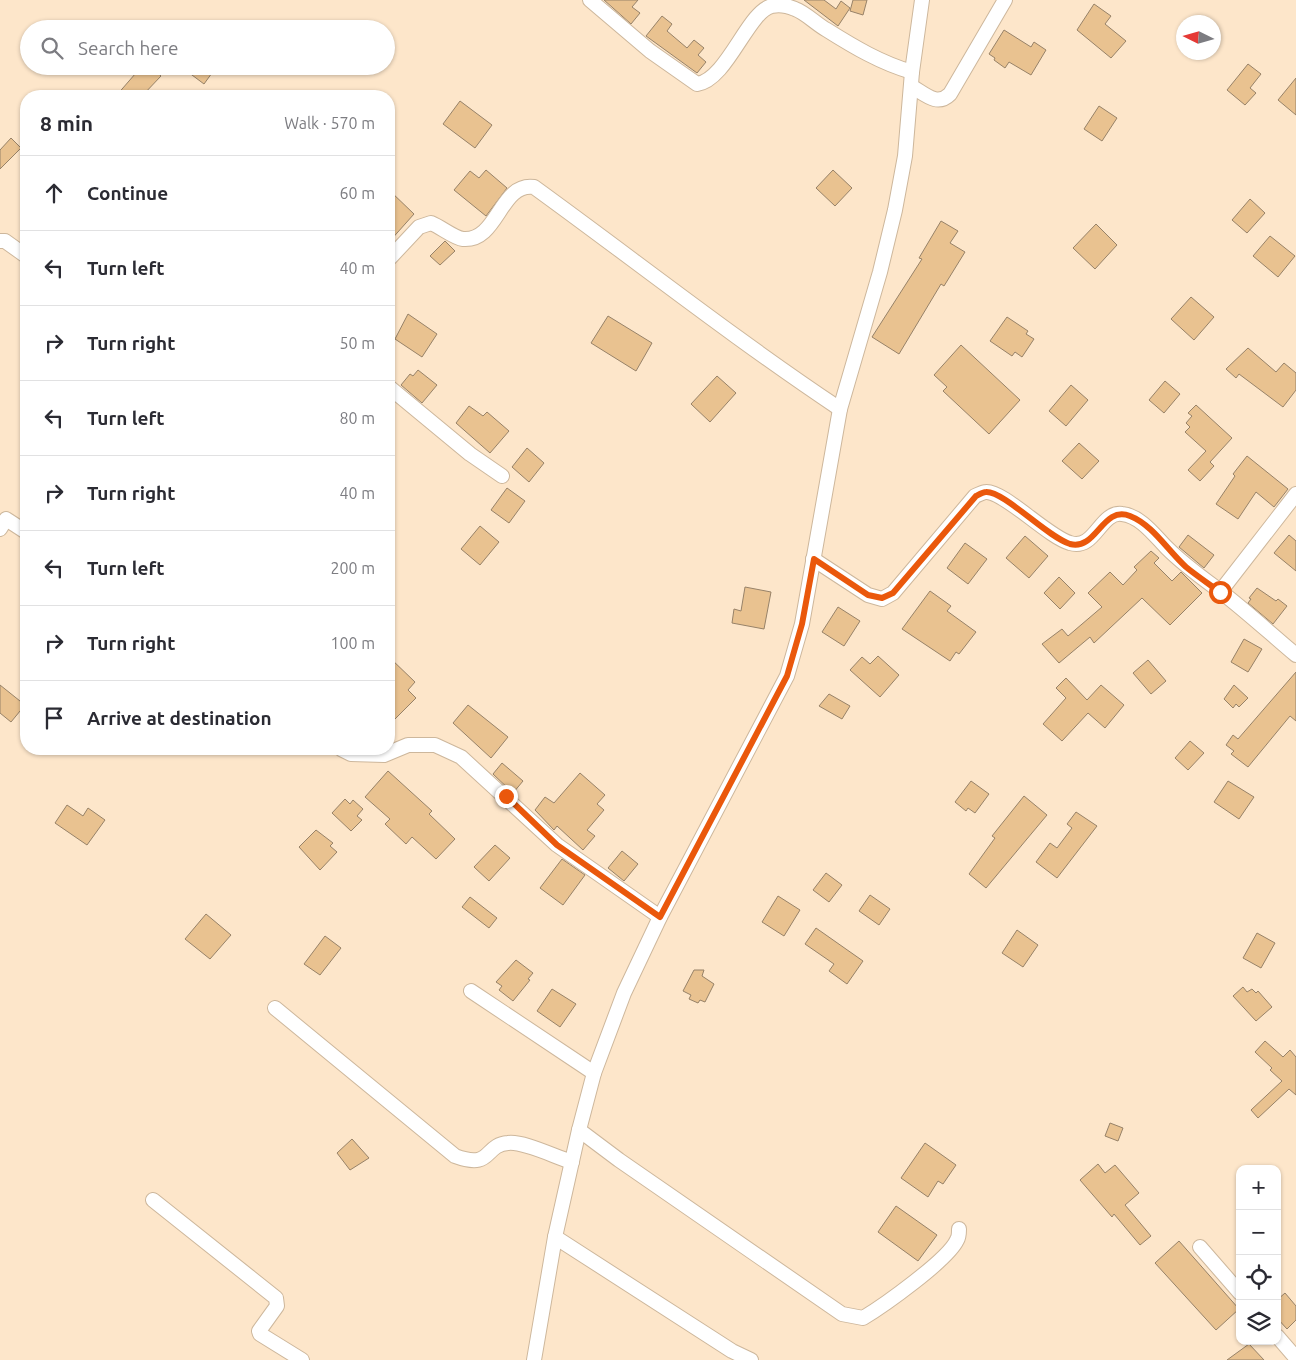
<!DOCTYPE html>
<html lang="en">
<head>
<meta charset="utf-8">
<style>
	:root { --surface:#fff; --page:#f2f2f3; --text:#2b2b33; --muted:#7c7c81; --line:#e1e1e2 }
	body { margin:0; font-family:Ubuntu,sans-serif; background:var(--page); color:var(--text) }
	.controls { position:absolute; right:15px; bottom:15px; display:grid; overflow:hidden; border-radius:10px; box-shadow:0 1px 4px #0004 }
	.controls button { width:45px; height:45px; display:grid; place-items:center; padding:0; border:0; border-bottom:1px solid var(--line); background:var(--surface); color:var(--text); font:25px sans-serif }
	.compass { position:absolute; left:1176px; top:15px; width:45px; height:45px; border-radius:50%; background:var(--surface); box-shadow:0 1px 4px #0004; rotate:275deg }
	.stop { position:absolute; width:15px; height:15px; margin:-11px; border:4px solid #ea580c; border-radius:50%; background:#fff }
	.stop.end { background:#ea580c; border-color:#fff; box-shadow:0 1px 5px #0008 }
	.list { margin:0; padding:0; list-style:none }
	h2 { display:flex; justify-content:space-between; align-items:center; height:65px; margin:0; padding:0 20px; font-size:21px }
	h2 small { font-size:16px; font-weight:400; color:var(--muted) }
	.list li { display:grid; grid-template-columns:32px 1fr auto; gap:15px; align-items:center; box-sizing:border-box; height:75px; padding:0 20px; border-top:1px solid var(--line) }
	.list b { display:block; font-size:19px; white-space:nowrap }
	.list em { font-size:16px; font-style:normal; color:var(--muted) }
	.icon { flex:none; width:28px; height:28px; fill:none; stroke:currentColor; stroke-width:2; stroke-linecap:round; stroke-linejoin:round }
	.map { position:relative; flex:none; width:1296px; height:1360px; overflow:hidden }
	.search { position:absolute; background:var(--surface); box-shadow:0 1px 4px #0004; left:20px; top:20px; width:375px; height:55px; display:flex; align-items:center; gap:12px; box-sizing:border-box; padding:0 18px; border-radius:28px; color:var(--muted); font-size:19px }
	.panel { position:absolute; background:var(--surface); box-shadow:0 1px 4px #0004; left:20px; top:90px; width:375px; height:665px; border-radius:20px }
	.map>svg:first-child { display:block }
	.building { fill:#e9c290; stroke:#978268 }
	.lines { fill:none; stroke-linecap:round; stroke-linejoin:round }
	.minor-casing { stroke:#cdb79c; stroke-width:16 }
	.minor { stroke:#fff; stroke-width:14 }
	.route { stroke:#ea580c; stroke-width:6 }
</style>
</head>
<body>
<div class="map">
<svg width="1296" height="1360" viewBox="0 0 1296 1360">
	<rect width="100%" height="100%" fill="#fde6ca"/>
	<g class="building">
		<polygon points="604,0 638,0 632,7 640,13 631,24"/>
		<polygon points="804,0 824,0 836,9 841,1 850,8 838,26"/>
		<polygon points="853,0 867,0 863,15 850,11"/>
		<polygon points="1094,4 1111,16 1105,24 1126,41 1111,58 1077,30"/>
		<polygon points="662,16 672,24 667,31 687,48 694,40 704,48 698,55 706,62 697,73 646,36"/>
		<polygon points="1004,30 1031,47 1034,42 1046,50 1031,75 1009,62 1005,68 994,60 995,58 989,54"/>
		<polygon points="1248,64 1261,74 1250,88 1256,93 1245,105 1227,90"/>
		<polygon points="142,66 150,66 161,76 142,96 116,96"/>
		<polygon points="180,66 217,66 204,84"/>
		<polygon points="1296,78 1296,115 1278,100"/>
		<polygon points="460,101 492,125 475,148 443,124"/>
		<polygon points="1099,106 1117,118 1102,141 1084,129"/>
		<polygon points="11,138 21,148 0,169 0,150"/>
		<polygon points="486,170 507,188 486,216 454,190 470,171 479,178"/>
		<polygon points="833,170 852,188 835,206 816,188"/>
		<polygon points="389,190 414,214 389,242"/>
		<polygon points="1250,199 1265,213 1247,233 1232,220"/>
		<polygon points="941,221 958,231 950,243 965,252 944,286 941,284 899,354 872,337 922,259 919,258"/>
		<polygon points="1096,224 1117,245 1095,269 1073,248"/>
		<polygon points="1270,236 1295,256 1278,277 1253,256"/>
		<polygon points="445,241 455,251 440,265 430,256"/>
		<polygon points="1191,297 1214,317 1194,340 1171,319"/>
		<polygon points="408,314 437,334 422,357 395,339"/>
		<polygon points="608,316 652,343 636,371 591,343"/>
		<polygon points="1007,317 1028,331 1026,334 1034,339 1022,357 1015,352 1012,356 990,341"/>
		<polygon points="961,345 1020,400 989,434 943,391 947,387 934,375"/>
		<polygon points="1248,348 1276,372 1284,363 1296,373 1296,390 1283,407 1239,374 1236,378 1226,369"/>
		<polygon points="418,370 437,385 422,403 401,385 410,374 413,376"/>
		<polygon points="717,376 736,393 710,422 691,404"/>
		<polygon points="1165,381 1180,394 1164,413 1149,400"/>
		<polygon points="1071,385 1088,400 1066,426 1049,411"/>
		<polygon points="1196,405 1232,438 1210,462 1214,466 1200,481 1188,470 1206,451 1185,432 1190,427 1186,423 1192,416 1188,413"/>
		<polygon points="469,406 483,416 487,412 509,431 490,453 456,423"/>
		<polygon points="1079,443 1099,461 1082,479 1062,461"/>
		<polygon points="527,448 544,463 529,482 512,467"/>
		<polygon points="1247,456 1288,489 1274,507 1256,492 1238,519 1216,504 1235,476 1233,474"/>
		<polygon points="507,488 525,501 509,523 491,510"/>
		<polygon points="480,526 499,542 480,565 461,549"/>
		<polygon points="1188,535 1214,555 1204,568 1179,547"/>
		<polygon points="1289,535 1296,541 1296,571 1274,553"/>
		<polygon points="1025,536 1048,556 1029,578 1006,558"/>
		<polygon points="965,543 987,559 968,584 947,568"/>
		<polygon points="1151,551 1159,558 1154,563 1172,581 1181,572 1202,593 1170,625 1142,598 1094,643 1090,637 1059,663 1042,644 1062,629 1068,636 1102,607 1088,593 1110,572 1123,585 1137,570 1134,567"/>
		<polygon points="1059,577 1075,593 1060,609 1044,593"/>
		<polygon points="745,587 771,592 764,629 732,623 734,609 741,611"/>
		<polygon points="1257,588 1276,601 1278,599 1287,606 1273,624 1248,603 1251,599 1249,598"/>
		<polygon points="930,591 951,606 947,611 976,632 959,654 956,652 950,661 902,629"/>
		<polygon points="838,607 860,621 844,646 822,632"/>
		<polygon points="1244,639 1262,649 1248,672 1231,662"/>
		<polygon points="878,656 899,675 880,697 850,670 862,657 870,664"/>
		<polygon points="389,657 415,682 408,690 416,698 389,725"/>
		<polygon points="1148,660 1166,681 1151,694 1133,673"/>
		<polygon points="1296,672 1296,721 1290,716 1248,767 1231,754 1234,751 1226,745 1233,735 1238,739"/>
		<polygon points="1066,678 1087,700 1101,685 1124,705 1105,728 1088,713 1062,741 1043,724 1066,698 1056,688"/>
		<polygon points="0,685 25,705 11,722 0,713"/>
		<polygon points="1234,685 1248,698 1239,707 1236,704 1233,708 1224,699"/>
		<polygon points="829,694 850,706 842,719 819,706"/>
		<polygon points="468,705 508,737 491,758 453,723"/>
		<polygon points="1190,741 1204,753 1188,770 1175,758"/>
		<polygon points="502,763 523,781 513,793 493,774"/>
		<polygon points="388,771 432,811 429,814 455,839 436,859 412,837 406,844 385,824 390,819 365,797"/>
		<polygon points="580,773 605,795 597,804 604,810 587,830 595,836 583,850 557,826 554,830 535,810 545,797 554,803"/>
		<polygon points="971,781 989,794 975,813 968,808 966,811 955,802"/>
		<polygon points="1228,781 1254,797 1239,819 1214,802"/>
		<polygon points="1024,796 1047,815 986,888 969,874 995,838 992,836"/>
		<polygon points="345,799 350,804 353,800 363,809 357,816 362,820 351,831 332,813"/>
		<polygon points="67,805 83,816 88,808 105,820 87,845 55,823"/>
		<polygon points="1076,812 1097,826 1057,878 1036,862 1050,843 1057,848 1072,828 1067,824"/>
		<polygon points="316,830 333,843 330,846 337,852 320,870 299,847"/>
		<polygon points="495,845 510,858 489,881 474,867"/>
		<polygon points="622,851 638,864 624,881 608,868"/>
		<polygon points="562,859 585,875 563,905 540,888"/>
		<polygon points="826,873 842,885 829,902 813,890"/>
		<polygon points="870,895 890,909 879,925 859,911"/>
		<polygon points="778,896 800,910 784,936 762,922"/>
		<polygon points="470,897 497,918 489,928 462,907"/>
		<polygon points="206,914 231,935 210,959 185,939"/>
		<polygon points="816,928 863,961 847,984 829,971 834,964 805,944"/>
		<polygon points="1017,930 1038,945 1023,967 1002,953"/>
		<polygon points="1257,933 1275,943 1261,968 1243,958"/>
		<polygon points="325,936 341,948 320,975 304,964"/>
		<polygon points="516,960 533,973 528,979 530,980 513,1001 499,990 502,986 496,982"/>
		<polygon points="694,970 704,970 702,976 714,984 705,1002 700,1000 698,1003 689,999 691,995 683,991"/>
		<polygon points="1243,987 1247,992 1252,989 1256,993 1258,991 1272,1007 1256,1021 1233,996"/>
		<polygon points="552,989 576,1004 560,1027 537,1011"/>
		<polygon points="1265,1041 1283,1057 1290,1050 1296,1057 1296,1095 1289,1089 1258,1118 1251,1110 1282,1081 1270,1070 1272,1068 1255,1052"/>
		<polygon points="1110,1123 1123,1128 1118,1141 1105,1136"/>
		<polygon points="352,1139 369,1158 350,1170 337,1153"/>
		<polygon points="925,1143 956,1165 943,1184 938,1181 928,1197 901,1178"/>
		<polygon points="1098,1164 1105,1173 1115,1165 1139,1193 1125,1205 1151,1236 1140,1245 1114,1214 1112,1217 1080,1180"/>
		<polygon points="896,1206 937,1235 918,1261 878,1232"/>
		<polygon points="1179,1241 1239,1309 1216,1330 1155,1263"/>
		<polygon points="1285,1293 1296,1306 1296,1320 1287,1329 1277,1318 1277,1300"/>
		<polygon points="1249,1344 1264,1360 1227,1360"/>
	</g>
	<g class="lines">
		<g class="minor-casing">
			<g id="minor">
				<path d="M590 0 650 51 697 84C727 80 748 11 772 6 780 4 788 6 795 9 806 13 816 24 827 30 854 47 881 63 912 72"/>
				<path d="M911 86C925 94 937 107 950 94L1005 0"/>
				<polyline points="0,241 5,241 26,256"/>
				<path d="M389 259 419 227 431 223C441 227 454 238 463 239 498 242 500 182 534 187 636 261 735 339 840 409"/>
				<polyline points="389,387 470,454 502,476"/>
				<polyline points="0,529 6,519 26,532"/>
				<path d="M813 559 868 595 882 599 893 593 975 496C978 495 983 492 986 492 1004 491 1048 537 1070 543 1095 551 1100 511 1122 514 1141 516 1155 536 1167 548 1184 565 1201 577 1220 591 1246 611 1271 634 1296 655"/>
				<polyline points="1220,592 1296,494"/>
				<polyline points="341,749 351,754 384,755 408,745 435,745 461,757 557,845 660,917"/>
				<polyline points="471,991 594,1073"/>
				<path d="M275 1008 455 1156C493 1170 483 1145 508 1143 524 1141 555 1157 572 1162"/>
				<path d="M579 1130 619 1160 842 1314 863 1318C883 1306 948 1260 957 1240 959 1237 959 1232 959 1229"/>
				<polyline points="153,1200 276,1298 277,1306 259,1331 260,1334 302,1360"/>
				<polyline points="555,1237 732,1351 751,1360"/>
				<polyline points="1200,1247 1240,1293"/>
				<polyline points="1277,1336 1296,1358"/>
				<polyline points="534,1360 555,1237 579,1130 594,1073 624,993 660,917 787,676 802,624 840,409 880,272 895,210 905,156 912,72 922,0"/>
			</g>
		</g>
		<use href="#minor" class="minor"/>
	</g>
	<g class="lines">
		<path class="route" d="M506 796 557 845 660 917 787 676 802 624 814 559 868 595 882 598 893 593 976 496C978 495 983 492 986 492 1004 491 1047 537 1070 544 1097 551 1102 505 1130 516 1153 525 1168 551 1186 567 1197 576 1209 584 1220 592"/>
	</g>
</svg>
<div class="controls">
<button>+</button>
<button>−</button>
<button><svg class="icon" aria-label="locate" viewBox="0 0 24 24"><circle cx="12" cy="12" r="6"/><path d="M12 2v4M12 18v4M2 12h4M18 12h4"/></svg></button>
<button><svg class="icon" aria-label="layers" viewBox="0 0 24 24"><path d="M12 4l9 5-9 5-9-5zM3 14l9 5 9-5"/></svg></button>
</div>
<svg class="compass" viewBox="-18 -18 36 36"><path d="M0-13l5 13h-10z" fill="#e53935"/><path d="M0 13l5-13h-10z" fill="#7c7c81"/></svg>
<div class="stop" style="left:1220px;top:592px"></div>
<div class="stop end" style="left:506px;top:796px"></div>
<div class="search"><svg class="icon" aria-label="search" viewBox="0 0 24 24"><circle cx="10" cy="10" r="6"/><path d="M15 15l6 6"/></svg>Search here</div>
<section class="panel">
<h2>8 min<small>Walk · 570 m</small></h2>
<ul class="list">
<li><svg class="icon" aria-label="ahead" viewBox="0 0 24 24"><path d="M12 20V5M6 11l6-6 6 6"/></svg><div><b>Continue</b></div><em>60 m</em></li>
<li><svg class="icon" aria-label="left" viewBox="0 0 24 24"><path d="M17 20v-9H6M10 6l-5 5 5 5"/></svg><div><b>Turn left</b></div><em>40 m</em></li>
<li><svg class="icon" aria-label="right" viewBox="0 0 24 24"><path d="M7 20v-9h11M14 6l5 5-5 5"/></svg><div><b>Turn right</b></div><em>50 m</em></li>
<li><svg class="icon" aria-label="left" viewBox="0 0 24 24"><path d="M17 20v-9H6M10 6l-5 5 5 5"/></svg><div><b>Turn left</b></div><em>80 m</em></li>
<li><svg class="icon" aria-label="right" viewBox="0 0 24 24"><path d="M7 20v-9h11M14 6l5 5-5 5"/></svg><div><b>Turn right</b></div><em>40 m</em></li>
<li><svg class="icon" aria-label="left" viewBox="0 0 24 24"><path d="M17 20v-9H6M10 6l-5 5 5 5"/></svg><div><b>Turn left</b></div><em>200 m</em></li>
<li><svg class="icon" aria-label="right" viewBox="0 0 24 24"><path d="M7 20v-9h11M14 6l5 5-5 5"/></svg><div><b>Turn right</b></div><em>100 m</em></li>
<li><svg class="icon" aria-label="arrive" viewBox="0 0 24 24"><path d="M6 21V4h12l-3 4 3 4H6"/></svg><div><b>Arrive at destination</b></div></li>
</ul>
</section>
</div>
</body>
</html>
